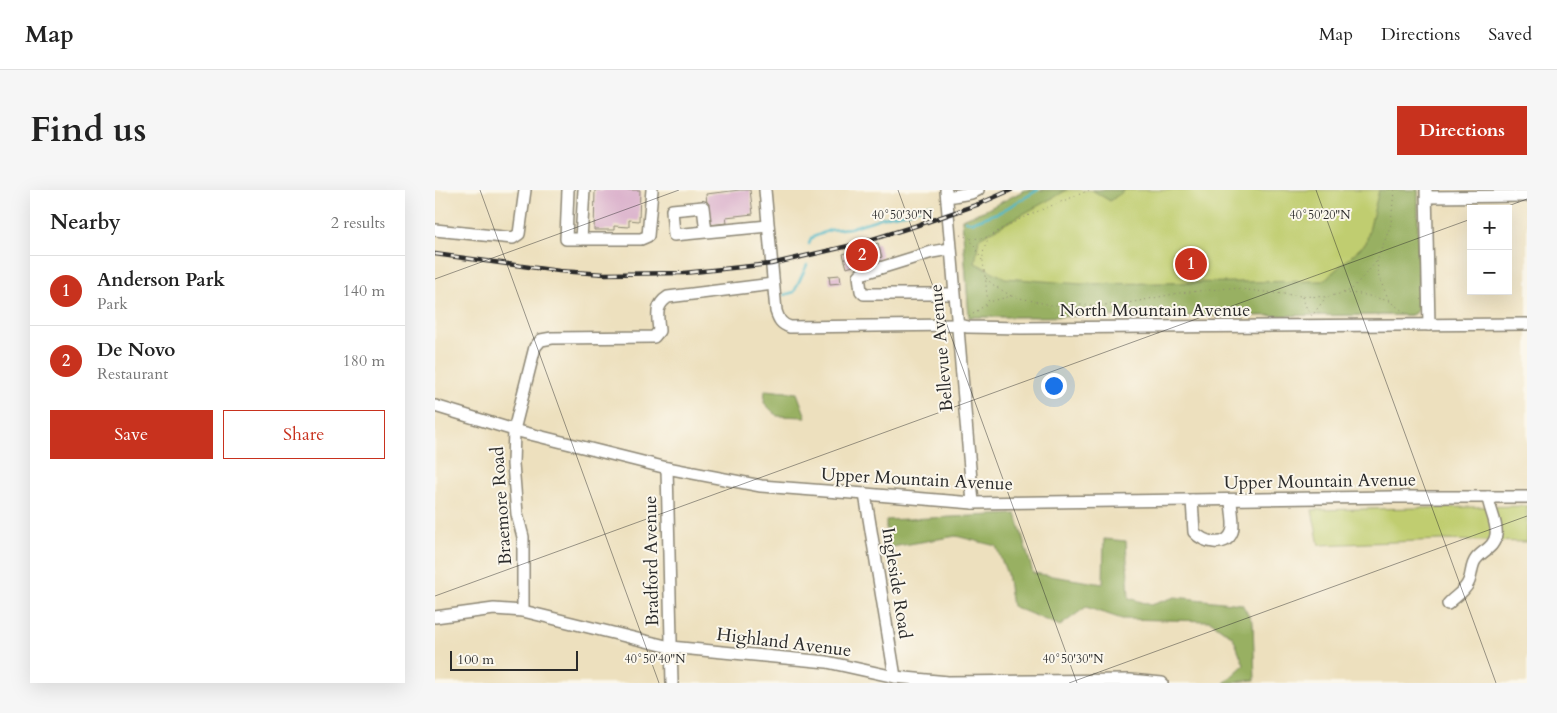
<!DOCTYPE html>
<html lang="en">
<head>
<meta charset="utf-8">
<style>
	:root { --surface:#fff; --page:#f6f6f6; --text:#222; --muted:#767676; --line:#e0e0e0; --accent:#c8321e }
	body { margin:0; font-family:Cardo,serif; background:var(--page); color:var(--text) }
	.controls { position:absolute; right:15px; top:15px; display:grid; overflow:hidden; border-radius:0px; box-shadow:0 5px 20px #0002 }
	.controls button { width:45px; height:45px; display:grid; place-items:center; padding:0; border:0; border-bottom:1px solid var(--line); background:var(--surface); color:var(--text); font:25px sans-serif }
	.scale { position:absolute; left:15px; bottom:12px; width:128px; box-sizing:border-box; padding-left:5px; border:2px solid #2b2b2b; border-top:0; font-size:14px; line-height:18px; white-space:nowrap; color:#2b2b2b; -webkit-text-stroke:4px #fbf7ec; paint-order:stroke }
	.you { position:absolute; left:618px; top:195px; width:18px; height:18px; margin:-12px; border:4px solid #fff; border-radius:50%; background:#1a73e8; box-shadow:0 0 0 8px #1a73e833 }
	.badge { display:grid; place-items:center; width:32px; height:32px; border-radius:50%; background:var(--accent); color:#fff; font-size:16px; font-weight:700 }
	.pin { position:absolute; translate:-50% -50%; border:2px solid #fff; box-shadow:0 1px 5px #0006 }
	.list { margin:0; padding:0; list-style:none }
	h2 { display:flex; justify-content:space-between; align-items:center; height:65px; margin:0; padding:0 20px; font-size:21px }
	h2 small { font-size:16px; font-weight:400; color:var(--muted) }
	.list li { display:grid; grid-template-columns:32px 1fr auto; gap:15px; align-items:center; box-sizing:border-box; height:70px; padding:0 20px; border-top:1px solid var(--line) }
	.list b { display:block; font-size:19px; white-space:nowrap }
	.list p { margin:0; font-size:16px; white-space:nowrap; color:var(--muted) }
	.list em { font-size:16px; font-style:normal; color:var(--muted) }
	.actions { display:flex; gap:10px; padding:15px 20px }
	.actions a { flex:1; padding:11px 0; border:1px solid var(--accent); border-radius:0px; text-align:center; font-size:18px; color:var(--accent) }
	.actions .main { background:var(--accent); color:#fff }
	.map { position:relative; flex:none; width:1092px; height:493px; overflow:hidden; border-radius:0px }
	header { display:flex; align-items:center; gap:30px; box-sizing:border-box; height:70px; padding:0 25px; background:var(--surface); border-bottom:1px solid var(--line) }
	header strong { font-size:24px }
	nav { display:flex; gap:28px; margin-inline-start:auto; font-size:18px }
	.intro { display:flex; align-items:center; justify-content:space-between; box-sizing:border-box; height:120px; padding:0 30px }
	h1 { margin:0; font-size:35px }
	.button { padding:12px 22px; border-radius:0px; background:var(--accent); color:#fff; font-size:18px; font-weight:700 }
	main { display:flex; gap:30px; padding:0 30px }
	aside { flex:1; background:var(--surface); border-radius:0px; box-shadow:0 5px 20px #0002 }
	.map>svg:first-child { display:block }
	.green { fill:#c0cd6f; stroke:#767c4d }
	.forest { fill:#98b062; stroke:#626e46 }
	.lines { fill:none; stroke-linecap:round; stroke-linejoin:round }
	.stream { stroke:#4cb8c7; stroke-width:2.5 }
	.building { fill:#d7a9c8 }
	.minor-casing { stroke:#8c8674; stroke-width:14 }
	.path { stroke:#8c8674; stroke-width:1; stroke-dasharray:1 4; stroke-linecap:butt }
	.minor { stroke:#fff; stroke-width:11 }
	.rail-casing { stroke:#2b2b2b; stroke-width:4.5 }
	.rail { stroke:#fbf7ec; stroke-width:2.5; stroke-dasharray:8; stroke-linecap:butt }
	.ticks { fill:none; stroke:#2b2b2b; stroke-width:1; stroke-opacity:0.45 }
	.labels { text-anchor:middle; stroke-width:4; stroke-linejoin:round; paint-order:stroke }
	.street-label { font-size:18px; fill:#2b2b2b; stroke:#fbf7ec }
	.ticks-label { font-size:12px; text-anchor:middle; fill:#2b2b2b; stroke:#fbf7ec; stroke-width:4; stroke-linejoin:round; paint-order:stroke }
</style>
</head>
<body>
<header>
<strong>Map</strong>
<nav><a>Map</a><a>Directions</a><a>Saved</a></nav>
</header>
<div class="intro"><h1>Find us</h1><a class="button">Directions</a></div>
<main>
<aside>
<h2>Nearby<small>2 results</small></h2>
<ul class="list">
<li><span class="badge">1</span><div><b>Anderson Park</b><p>Park</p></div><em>140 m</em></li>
<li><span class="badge">2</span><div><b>De Novo</b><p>Restaurant</p></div><em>180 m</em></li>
</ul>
<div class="actions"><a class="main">Save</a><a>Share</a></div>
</aside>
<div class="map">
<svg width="1092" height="493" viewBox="0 0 1092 493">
	<rect width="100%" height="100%" fill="#fbf7ec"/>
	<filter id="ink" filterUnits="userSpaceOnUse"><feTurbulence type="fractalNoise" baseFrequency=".02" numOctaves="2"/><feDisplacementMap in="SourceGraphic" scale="10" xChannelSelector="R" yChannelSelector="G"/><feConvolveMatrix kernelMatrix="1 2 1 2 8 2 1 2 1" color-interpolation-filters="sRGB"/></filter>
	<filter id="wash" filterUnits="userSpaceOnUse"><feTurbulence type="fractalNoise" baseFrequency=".0096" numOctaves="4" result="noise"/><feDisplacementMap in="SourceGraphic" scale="20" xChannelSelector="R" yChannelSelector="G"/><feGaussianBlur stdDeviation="1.12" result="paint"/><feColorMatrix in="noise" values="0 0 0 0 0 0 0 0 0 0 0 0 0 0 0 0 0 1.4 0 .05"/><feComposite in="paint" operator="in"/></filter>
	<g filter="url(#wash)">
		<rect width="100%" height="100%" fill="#ede0be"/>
		<g class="green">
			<polygon points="590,0 983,0 983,118 980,123 976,125 534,127 527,29 551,20"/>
			<polygon points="1092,316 1092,352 1006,350 884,355 877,320"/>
		</g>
		<g class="forest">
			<polygon points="590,0 632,0 544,48 540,73 570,88 646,94 888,91 931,53 944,0 983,0 983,118 980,123 976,125 534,127 527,29 551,20"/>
			<polygon points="657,0 690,0 675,11"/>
			<polygon points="330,200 362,203 371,227 342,226 329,213"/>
			<polygon points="581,324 598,383 668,394 669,349 691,351 694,408 716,415 740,407 807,414 818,433 820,490 789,493 809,475 798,447 775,431 687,429 651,417 625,436 577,416 572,384 561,356 521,346 451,358 451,330"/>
		</g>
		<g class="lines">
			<g class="stream">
				<polyline points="531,31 537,32 565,22 603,0"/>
				<polyline points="374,54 376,48 395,40 415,38 452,26 475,22 491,15 497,14"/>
				<polyline points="349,105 359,102 372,75"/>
			</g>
		</g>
		<g id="blocks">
			<g class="building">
				<polygon points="160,0 205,0 204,31 194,30 194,37 179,36 179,40 159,40"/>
				<polygon points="305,0 315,0 318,24 291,27 292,33 274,35 271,4"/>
				<polygon points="443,53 447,67 433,72 435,77 423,80 421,75 412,78 408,64"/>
				<polygon points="405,85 406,93 395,94 394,86"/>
			</g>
		</g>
	</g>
	<g filter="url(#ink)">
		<use href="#blocks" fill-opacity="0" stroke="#8c8674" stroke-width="1"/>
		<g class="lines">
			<g class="minor-casing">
				<g id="minor">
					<polyline points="133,0 131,49 206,49 213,46 217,0"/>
					<path d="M330 0 341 121C344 130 346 134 355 137L522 135 533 137 586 138 1092 134"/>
					<polyline points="511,0 538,313"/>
					<polyline points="991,0 994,135"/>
					<polyline points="512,7 536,3 543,0"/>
					<polyline points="992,7 1092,6"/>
					<polyline points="0,40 78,48 84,44 90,0"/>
					<polyline points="271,42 268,17 237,20 239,45 333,36"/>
					<polyline points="146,49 149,0"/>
					<polyline points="515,59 497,62 426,84 424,86 426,101 429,104 519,104"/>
					<polyline points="0,216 79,240 232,278 326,296 430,304 538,313 958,307 1092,307"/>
					<polyline points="232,278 237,493"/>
					<polyline points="430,304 460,487"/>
					<path d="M757 310 759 342C768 352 791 359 797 342 800 335 796 319 796 310"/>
					<path d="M1013 414C1020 406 1030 402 1034 391 1037 384 1036 375 1041 369 1048 360 1059 358 1061 345 1063 333 1054 319 1053 307"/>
					<path d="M88 421V347L82 324 78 274 79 240 100 157 106 150 117 148 219 147 224 141C223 127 219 116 233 107L338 94"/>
					<polyline points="0,427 59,419 88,421 235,457 392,472 460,487 513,492 695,490 727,493"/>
				</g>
			</g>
			<g class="path">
				<path d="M654 0C634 10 565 33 554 49 545 63 548 71 550 86 552 95 550 102 554 112L576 106 616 115H670L699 112 744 103 794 98 866 106 892 107 908 103 916 100 942 71 956 34 959 0"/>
				<polyline points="525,45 535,48"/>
				<polyline points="547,70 535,49 555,47"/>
				<polyline points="942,71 944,88 954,110"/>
				<polyline points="551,88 557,94 576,106"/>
				<polyline points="909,103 926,104 954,111 972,124"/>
				<polyline points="867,107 872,119 877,126 891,107"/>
				<polyline points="534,127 553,113"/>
			</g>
			<use href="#minor" class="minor"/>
			<g class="rail-casing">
				<polyline id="rail" points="0,64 124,81 170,84 249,83 336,74 422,54 480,36 544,14 576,0"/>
			</g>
			<use href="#rail" class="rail"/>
		</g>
	</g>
	<path class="ticks" d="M45 0 224 493M463 0 642 493M881 0 1061 493M1065 19 1092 9M0 89 244 0M0 406 1036 29M634 493 1092 326"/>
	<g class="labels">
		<g class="street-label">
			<text x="720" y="126">North Mountain Avenue</text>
			<text transform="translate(506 158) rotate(-95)" y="6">Bellevue Avenue</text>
			<text transform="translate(482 289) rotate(3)" y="6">Upper Mountain Avenue</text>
			<text transform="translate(885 291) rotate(-1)" y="6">Upper Mountain Avenue</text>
			<text transform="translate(66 316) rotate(-94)" y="6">Braemore Road</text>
			<text transform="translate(216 371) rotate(-91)" y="6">Bradford Avenue</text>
			<text transform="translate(462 393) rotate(81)" y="6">Ingleside Road</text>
			<text transform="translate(349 452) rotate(7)" y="6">Highland Avenue</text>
		</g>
	</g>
	<g class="ticks-label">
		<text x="467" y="29">40°50'30"N</text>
		<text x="885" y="29">40°50'20"N</text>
		<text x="220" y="473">40°50'40"N</text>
		<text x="638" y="473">40°50'30"N</text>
	</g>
</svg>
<div class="controls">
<button>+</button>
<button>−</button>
</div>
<div class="scale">100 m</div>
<div class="you"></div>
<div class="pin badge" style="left:756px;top:74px">1</div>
<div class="pin badge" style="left:427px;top:65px">2</div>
</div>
</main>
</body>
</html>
